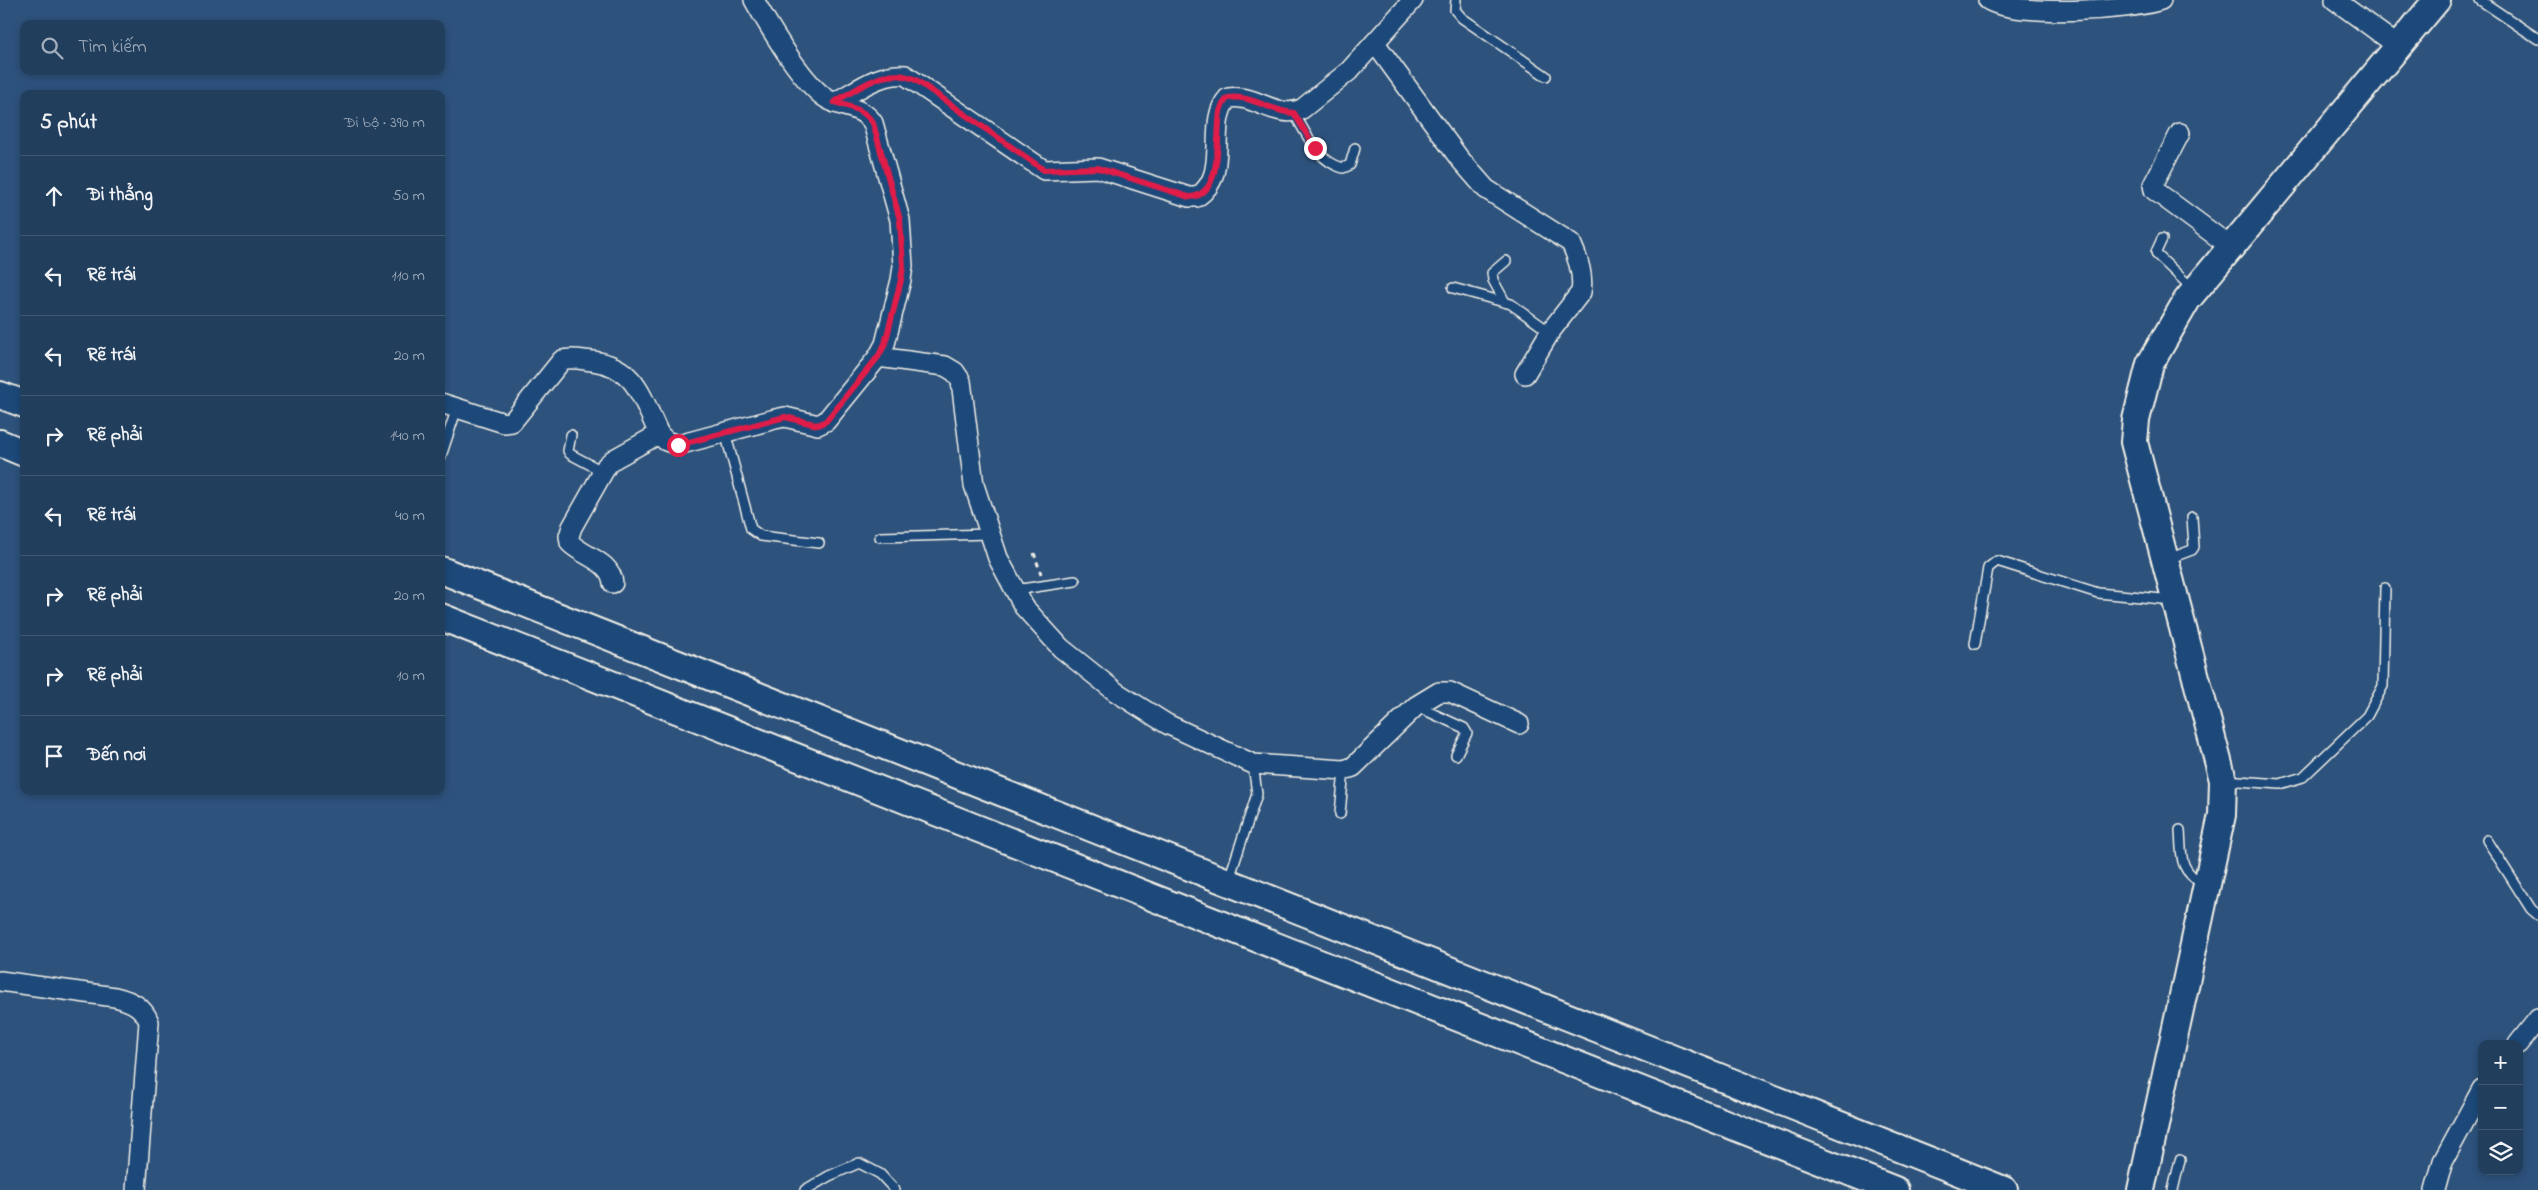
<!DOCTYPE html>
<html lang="vi">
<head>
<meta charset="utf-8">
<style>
	:root { --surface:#223e5d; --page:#2a4563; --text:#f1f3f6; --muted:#a2aebc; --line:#3f5772 }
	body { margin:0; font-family:"Indie Flower",sans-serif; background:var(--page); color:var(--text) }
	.controls { position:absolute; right:15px; bottom:15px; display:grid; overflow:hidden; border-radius:10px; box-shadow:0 2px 8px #0003 }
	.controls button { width:45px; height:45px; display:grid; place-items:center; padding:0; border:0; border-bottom:1px solid var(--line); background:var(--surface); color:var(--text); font:25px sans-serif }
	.stop { position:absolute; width:15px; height:15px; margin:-11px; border:4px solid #e11d48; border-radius:50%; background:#fff }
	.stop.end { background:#e11d48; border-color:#fff; box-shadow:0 1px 5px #0008 }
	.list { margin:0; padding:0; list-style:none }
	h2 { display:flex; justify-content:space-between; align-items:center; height:65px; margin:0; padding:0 20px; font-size:21px }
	h2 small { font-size:16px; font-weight:400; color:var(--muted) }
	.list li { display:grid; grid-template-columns:32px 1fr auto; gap:15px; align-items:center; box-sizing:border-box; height:80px; padding:0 20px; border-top:1px solid var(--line) }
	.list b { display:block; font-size:19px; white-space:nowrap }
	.list em { font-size:16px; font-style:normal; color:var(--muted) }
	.icon { flex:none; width:28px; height:28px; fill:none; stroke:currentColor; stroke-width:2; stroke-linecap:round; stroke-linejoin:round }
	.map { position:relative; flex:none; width:2538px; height:1190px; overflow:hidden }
	.search { position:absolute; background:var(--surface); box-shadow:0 2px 8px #0003; left:20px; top:20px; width:425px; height:55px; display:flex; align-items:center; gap:12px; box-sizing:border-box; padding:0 18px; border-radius:10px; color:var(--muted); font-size:19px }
	.panel { position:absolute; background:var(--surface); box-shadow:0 2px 8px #0003; left:20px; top:90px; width:425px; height:705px; border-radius:10px }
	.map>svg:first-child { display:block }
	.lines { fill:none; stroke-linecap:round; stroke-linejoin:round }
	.lane-casing { stroke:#f4f1e8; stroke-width:12 }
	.street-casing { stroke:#f4f1e8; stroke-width:22 }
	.secondary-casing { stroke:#f4f1e8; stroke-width:30 }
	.path { stroke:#f4f1e8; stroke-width:3; stroke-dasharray:5 4; stroke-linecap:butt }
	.lane { stroke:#1f4a7a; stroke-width:9 }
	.street { stroke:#1f4a7a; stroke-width:19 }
	.secondary { stroke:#1f4a7a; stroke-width:26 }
	.route { stroke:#e11d48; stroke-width:6 }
</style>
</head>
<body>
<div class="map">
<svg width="2538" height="1190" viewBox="0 0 2538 1190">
	<rect width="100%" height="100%" fill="#2d527c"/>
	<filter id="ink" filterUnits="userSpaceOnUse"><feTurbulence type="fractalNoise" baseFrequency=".02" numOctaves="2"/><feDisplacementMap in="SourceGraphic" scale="10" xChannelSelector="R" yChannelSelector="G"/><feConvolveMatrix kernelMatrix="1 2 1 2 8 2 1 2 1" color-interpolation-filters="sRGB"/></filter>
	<g filter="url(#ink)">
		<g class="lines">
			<g class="lane-casing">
				<g id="lane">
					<polyline points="1456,0 1455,10 1462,18 1546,76"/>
					<polyline points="2480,0 2538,39"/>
					<path d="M1294 113C1306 133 1318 162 1343 168L1350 165 1355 148"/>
					<polyline points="2162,239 2156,252 2157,255 2193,289"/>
					<polyline points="1453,288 1511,304 1550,332"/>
					<polyline points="1505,302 1493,280 1492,273 1506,261"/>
					<polyline points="725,432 751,529 761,536 819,543"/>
					<polyline points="571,435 568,451 570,454 602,471"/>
					<polyline points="441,456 457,408"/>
					<polyline points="880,537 990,534"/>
					<polyline points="2168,559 2192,550 2194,547 2192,517"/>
					<polyline points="1015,590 1075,581"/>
					<polyline points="1975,644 1988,568 1997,561 2098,593 2173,600"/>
					<polyline points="1416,706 1464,728 1467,733 1456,755"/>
					<polyline points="2225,780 2280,784 2303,777 2367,716 2383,686 2385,588"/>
					<polyline points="1340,814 1344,770"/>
					<path d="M2180 830C2182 857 2178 869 2203 884"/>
					<polyline points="2487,840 2531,909 2538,915"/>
					<polyline points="1229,879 1257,794 1253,764"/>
					<polyline points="805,1190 829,1176 859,1163 880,1174 895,1190"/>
					<polyline points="2173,1190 2180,1160"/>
				</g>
			</g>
			<g class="street-casing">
				<g id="street">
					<path d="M1988 0C2015 17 2129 11 2161 0"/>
					<polyline points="2335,0 2398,46"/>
					<path d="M1375 43 1459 158 1486 189 1571 243C1578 258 1584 275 1581 292L1550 332 1525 374"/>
					<path d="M834 103C856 91 880 72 905 75L1044 170 1098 168 1189 197H1197C1232 174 1205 123 1228 98 1254 93 1276 120 1302 109L1349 71 1413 0"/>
					<polyline points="2180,133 2153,185 2154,190 2231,247"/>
					<polyline points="878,357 945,366 955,372 961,381 974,485 998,558 1024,607 1061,648 1116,692 1167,724 1253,764 1344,770 1353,767 1416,706 1439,692 1450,692 1519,724"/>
					<path d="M441 403 504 423 512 422 562 360C572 357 583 360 593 361 637 367 642 399 659 434L666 441 678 445 775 419 785 417 818 425 826 421 878 357 885 344 901 280 903 266 900 220 873 123C862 105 840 109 824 97 799 78 770 28 754 0"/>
					<path d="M613 583C611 561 584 557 570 543L569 536 572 527 607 465 614 459 659 434"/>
					<path d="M0 981 115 997C131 1001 143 1006 149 1022L136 1190"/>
					<polyline points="2518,1044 2538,1019"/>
					<polyline points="2435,1190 2443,1161 2482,1089"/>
				</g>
			</g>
			<g class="secondary-casing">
				<g id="secondary">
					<polyline points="0,395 24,404"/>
					<polyline points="0,443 24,453"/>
					<polyline points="441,570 2004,1190"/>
					<polyline points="441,617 1895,1190"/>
					<polyline points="2141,1190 2222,815 2223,780 2134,442 2136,420 2150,364 2187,300 2437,0"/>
				</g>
			</g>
			<polyline class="path" points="1034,553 1041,574"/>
			<use href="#lane" class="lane"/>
			<use href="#street" class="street"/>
			<use href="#secondary" class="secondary"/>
		</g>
	</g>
	<g class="lines" filter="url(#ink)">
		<path class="route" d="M678 445 785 417 818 425 826 421 878 357 885 344 901 280 903 266 900 220 873 123C864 109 849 107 834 102 861 88 886 65 916 80L1044 170 1098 168 1189 197C1224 197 1216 134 1220 112 1221 106 1224 102 1228 98 1250 94 1271 112 1294 113L1315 148"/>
	</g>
</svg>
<div class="controls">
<button>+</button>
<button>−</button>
<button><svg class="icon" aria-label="layers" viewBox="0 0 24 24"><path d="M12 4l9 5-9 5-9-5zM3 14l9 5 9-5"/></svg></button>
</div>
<div class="stop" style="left:678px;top:445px"></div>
<div class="stop end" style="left:1315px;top:148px"></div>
<div class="search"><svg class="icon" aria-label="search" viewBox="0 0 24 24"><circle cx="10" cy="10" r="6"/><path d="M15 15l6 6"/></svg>Tìm kiếm</div>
<section class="panel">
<h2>5 phút<small>Đi bộ · 390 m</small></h2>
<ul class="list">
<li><svg class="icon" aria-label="ahead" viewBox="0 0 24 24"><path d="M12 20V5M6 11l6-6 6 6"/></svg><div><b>Đi thẳng</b></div><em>50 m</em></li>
<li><svg class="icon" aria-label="left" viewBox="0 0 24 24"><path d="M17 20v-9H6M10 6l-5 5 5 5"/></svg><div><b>Rẽ trái</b></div><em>110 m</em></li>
<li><svg class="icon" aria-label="left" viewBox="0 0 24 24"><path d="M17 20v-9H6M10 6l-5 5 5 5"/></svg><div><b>Rẽ trái</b></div><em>20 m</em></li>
<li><svg class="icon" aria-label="right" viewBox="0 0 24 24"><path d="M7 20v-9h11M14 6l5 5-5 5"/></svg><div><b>Rẽ phải</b></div><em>140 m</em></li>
<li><svg class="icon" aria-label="left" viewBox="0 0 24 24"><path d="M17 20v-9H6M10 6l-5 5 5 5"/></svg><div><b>Rẽ trái</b></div><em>40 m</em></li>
<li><svg class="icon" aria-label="right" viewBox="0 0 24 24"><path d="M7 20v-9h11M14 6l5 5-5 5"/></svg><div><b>Rẽ phải</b></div><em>20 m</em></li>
<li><svg class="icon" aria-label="right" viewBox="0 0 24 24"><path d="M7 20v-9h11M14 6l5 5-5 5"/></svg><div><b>Rẽ phải</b></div><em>10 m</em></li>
<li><svg class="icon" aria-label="arrive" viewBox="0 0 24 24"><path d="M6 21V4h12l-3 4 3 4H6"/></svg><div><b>Đến nơi</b></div></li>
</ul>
</section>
</div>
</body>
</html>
